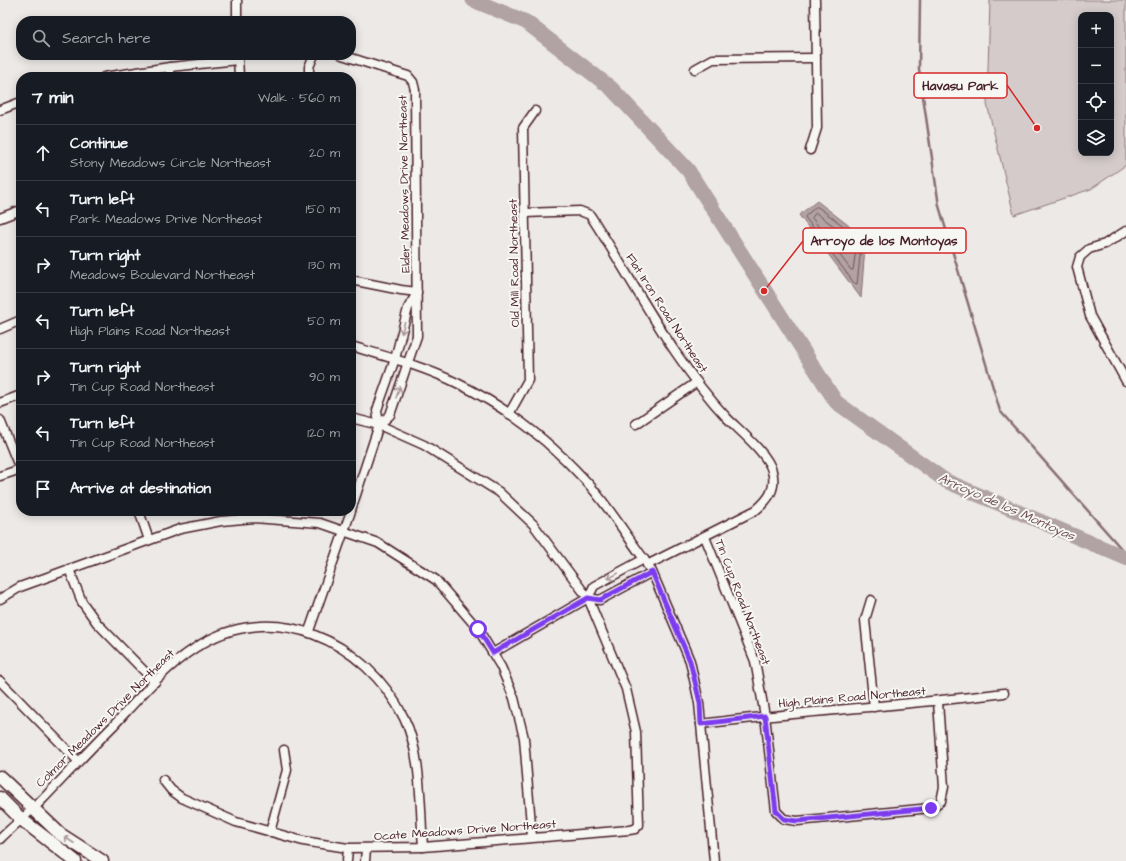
<!DOCTYPE html>
<html lang="en">
<head>
<meta charset="utf-8">
<style>
	:root { --surface:#171b24; --page:#20242c; --text:#f1f3f6; --muted:#9ea1a6; --line:#363941 }
	body { margin:0; font-family:"Architects Daughter",sans-serif; background:var(--page); color:var(--text) }
	.controls { position:absolute; right:12px; top:12px; display:grid; overflow:hidden; border-radius:8px; box-shadow:0 2px 10px #0003 }
	.controls button { width:36px; height:36px; display:grid; place-items:center; padding:0; border:0; border-bottom:1px solid var(--line); background:var(--surface); color:var(--text); font:20px sans-serif }
	.stop { position:absolute; width:12px; height:12px; margin:-9px; border:3px solid #7c3aed; border-radius:50%; background:#fff }
	.stop.end { background:#7c3aed; border-color:#fff; box-shadow:0 1px 4px #0008 }
	.list { margin:0; padding:0; list-style:none }
	h2 { display:flex; justify-content:space-between; align-items:center; height:52px; margin:0; padding:0 16px; font-size:17px }
	h2 small { font-size:13px; font-weight:400; color:var(--muted) }
	.list li { display:grid; grid-template-columns:26px 1fr auto; gap:12px; align-items:center; box-sizing:border-box; height:56px; padding:0 16px; border-top:1px solid var(--line) }
	.list b { display:block; font-size:15px; white-space:nowrap }
	.list p { margin:0; font-size:13px; white-space:nowrap; color:var(--muted) }
	.list em { font-size:13px; font-style:normal; color:var(--muted) }
	.icon { flex:none; width:22px; height:22px; fill:none; stroke:currentColor; stroke-width:2; stroke-linecap:round; stroke-linejoin:round }
	.map { position:relative; flex:none; width:1126px; height:861px; overflow:hidden }
	.search { position:absolute; background:var(--surface); box-shadow:0 2px 10px #0003; left:16px; top:16px; width:340px; height:44px; display:flex; align-items:center; gap:10px; box-sizing:border-box; padding:0 14px; border-radius:16px; color:var(--muted); font-size:15px }
	.panel { position:absolute; background:var(--surface); box-shadow:0 2px 10px #0003; left:16px; top:72px; width:340px; height:444px; border-radius:16px }
	.map>svg:first-child { display:block }
	.green { fill:#d4cbca; stroke:#8f757a; fill-rule:evenodd }
	.water { fill:#b1a2a3; stroke:#886e73 }
	.lines { fill:none; stroke-linecap:round; stroke-linejoin:round }
	.shore { stroke:#73535b; stroke-width:1 }
	.stream { stroke:#886e73; stroke-width:2.5 }
	.river { stroke:#b1a2a3; stroke-width:15 }
	.street-casing { stroke:#4a1f2b; stroke-width:11 }
	.secondary-casing { stroke:#4a1f2b; stroke-width:15 }
	.street { stroke:#f6f6f2; stroke-width:8 }
	.secondary { stroke:#f6f6f2; stroke-width:12 }
	.oneway { stroke:#a99598 }
	.route { stroke:#7c3aed; stroke-width:5 }
	.labels { text-anchor:middle; stroke-width:4; stroke-linejoin:round; paint-order:stroke }
	.street-label { font-size:12px; fill:#4a1f2b; stroke:#f6f6f2 }
	.water-label { font-size:13px; font-style:italic; fill:#6e4d55; stroke:#f6f6f2 }
	.leader { fill:none; stroke:#d62828; stroke-width:1.5 }
	.callout-dot { fill:#d62828; stroke:#f6f6f2; stroke-width:1.5 }
	.callout { fill:#f6f6f2; stroke:#d62828; stroke-width:1.5 }
	.callout-label { font-size:13px; text-anchor:middle; font-weight:bold; fill:#4a1f2b }
</style>
</head>
<body>
<div class="map">
<svg width="1126" height="861" viewBox="0 0 1126 861">
	<rect width="100%" height="100%" fill="#ece9e6"/>
	<filter id="ink" filterUnits="userSpaceOnUse"><feTurbulence type="fractalNoise" baseFrequency=".025" numOctaves="2"/><feDisplacementMap in="SourceGraphic" scale="8" xChannelSelector="R" yChannelSelector="G"/><feConvolveMatrix kernelMatrix="1 2 1 2 8 2 1 2 1" color-interpolation-filters="sRGB"/></filter>
	<g filter="url(#ink)">
		<path class="green" d="M990 0H1126V165L1091 189 1014 215 987 104ZM1081 15H1111V153H1081Z"/>
		<polygon class="water" points="817,201 848,225 865,247 861,298 799,215"/>
		<g class="lines">
			<g class="shore">
				<polygon points="816,207 818,207 846,228 861,248 857,284 854,283 805,217"/>
				<polygon points="816,213 842,232 856,249 853,270 851,270 812,218"/>
			</g>
			<polyline class="stream" points="920,0 919,69 939,206 1000,411 1126,554"/>
			<polyline class="river" points="473,0 526,22 611,88 688,170 836,402 946,481 1126,558"/>
			<g class="street-casing">
				<g id="street">
					<polyline points="237,0 237,21"/>
					<polyline points="342,55 408,76 413,82 415,90 417,336 390,415 379,425"/>
					<polyline points="238,56 239,77"/>
					<polyline points="170,67 170,77"/>
					<polyline points="695,69 713,59 816,58"/>
					<polyline points="104,77 170,67 238,60"/>
					<polyline points="309,77 309,67 314,55"/>
					<polyline points="0,110 21,102"/>
					<polyline points="810,150 817,128 815,0"/>
					<path d="M525 213 580 211 590 215C635 283 671 358 727 418 740 431 768 454 772 471 777 489 768 500 756 510L647 565"/>
					<polyline points="0,218 21,210"/>
					<polyline points="1126,231 1105,244 1089,249 1080,257 1077,267 1090,316 1126,381"/>
					<polyline points="351,280 401,290 417,292"/>
					<polyline points="0,329 21,320"/>
					<path d="M351 346C388 357 425 367 459 384 506 407 549 441 584 479 606 502 625 534 644 559L652 572 690 661 699 703 714 861"/>
					<polyline points="0,403 21,395"/>
					<polyline points="509,414 528,380 523,128 535,111"/>
					<polyline points="0,420 20,469"/>
					<polyline points="636,424 697,382"/>
					<polyline points="0,476 21,469"/>
					<polyline points="351,510 379,425 377,410 395,359 408,308 417,293"/>
					<polyline points="139,511 149,540"/>
					<polyline points="705,537 755,661 765,716 776,811 784,819 797,821 931,808 941,801 944,787 938,702"/>
					<polyline points="69,569 82,602 97,623 155,682"/>
					<polyline points="588,598 600,600 652,572"/>
					<polyline points="0,599 20,587 180,529 221,521 254,518 320,523 378,543 436,580 478,629 501,667 514,698 524,738 532,837"/>
					<polyline points="871,600 865,620 874,707"/>
					<polyline points="309,631 351,511"/>
					<polyline points="493,653 588,598 594,586 644,559"/>
					<polyline points="0,681 78,761"/>
					<path d="M701 724C802 711 903 706 1004 693"/>
					<polyline points="163,780 171,790 182,798 236,822 303,841 348,848 423,847 629,830 635,829 639,825 636,732 626,689 588,598 533,524 499,492 424,445 379,425 351,418"/>
					<polyline points="270,832 287,770 284,750"/>
					<path d="M0 839C13 826 28 814 41 801 65 776 89 750 114 725 139 698 164 668 195 648 271 597 366 640 404 718 422 754 420 807 423 847"/>
					<polyline points="347,861 348,848"/>
					<polyline points="365,861 366,849"/>
				</g>
			</g>
			<g class="secondary-casing">
				<g id="secondary">
					<polyline points="0,777 60,834 102,861"/>
					<polyline points="0,798 21,819 75,861"/>
				</g>
			</g>
			<use href="#street" class="street"/>
			<use href="#secondary" class="secondary"/>
		</g>
		<defs><path id="oneway-shaft" d="M-6 0H5M1.5-3L5.5 0L1.5 3" fill="none" stroke-width="1.6" stroke-linecap="round" stroke-linejoin="round"/></defs>
		<g class="oneway">
			<use href="#oneway-shaft" transform="translate(403 328) rotate(105)"/>
			<use href="#oneway-shaft" transform="translate(398 392) rotate(-71)"/>
			<use href="#oneway-shaft" transform="translate(613 576) rotate(152)"/>
			<use href="#oneway-shaft" transform="translate(69 840) rotate(-147)"/>
		</g>
	</g>
	<g class="lines" filter="url(#ink)">
		<polyline class="route" points="478,629 493,653 588,598 600,600 652,572 690,661 700,703 701,724 765,716 776,811 784,819 797,821 931,808"/>
	</g>
	<g class="labels">
		<g class="street-label">
			<text transform="translate(404 184) rotate(-91)" y="4">Elder Meadows Drive Northeast</text>
			<text transform="translate(514 263) rotate(-91)" y="4">Old Mill Road Northeast</text>
			<text transform="translate(667 313) rotate(57)" y="4">Flat Iron Road Northeast</text>
			<text transform="translate(743 602) rotate(69)" y="4">Tin Cup Road Northeast</text>
			<text transform="translate(852 697) rotate(-5)" y="4">High Plains Road Northeast</text>
			<text transform="translate(105 718) rotate(-45)" y="4">Colmor Meadows Drive Northeast</text>
			<text transform="translate(465 830) rotate(-4)" y="4">Ocate Meadows Drive Northeast</text>
		</g>
		<g class="water-label">
			<text transform="translate(1007 506) rotate(24)" y="5">Arroyo de los Montoyas</text>
		</g>
	</g>
	<path class="leader" d="M1037 128L1007 85M764 291L803 241"/>
	<g class="callout-dot">
		<circle cx="1037" cy="128" r="4"/>
		<circle cx="764" cy="291" r="4"/>
	</g>
	<g class="callout">
		<rect x="914" y="73" width="93" height="25" rx="4"/>
		<rect x="803" y="228" width="163" height="25" rx="4"/>
	</g>
	<g class="callout-label">
		<text x="960" y="90">Havasu Park</text>
		<text x="884" y="245">Arroyo de los Montoyas</text>
	</g>
</svg>
<div class="controls">
<button>+</button>
<button>−</button>
<button><svg class="icon" aria-label="locate" viewBox="0 0 24 24"><circle cx="12" cy="12" r="6"/><path d="M12 2v4M12 18v4M2 12h4M18 12h4"/></svg></button>
<button><svg class="icon" aria-label="layers" viewBox="0 0 24 24"><path d="M12 4l9 5-9 5-9-5zM3 14l9 5 9-5"/></svg></button>
</div>
<div class="stop" style="left:478px;top:629px"></div>
<div class="stop end" style="left:931px;top:808px"></div>
<div class="search"><svg class="icon" aria-label="search" viewBox="0 0 24 24"><circle cx="10" cy="10" r="6"/><path d="M15 15l6 6"/></svg>Search here</div>
<section class="panel">
<h2>7 min<small>Walk · 560 m</small></h2>
<ul class="list">
<li><svg class="icon" aria-label="ahead" viewBox="0 0 24 24"><path d="M12 20V5M6 11l6-6 6 6"/></svg><div><b>Continue</b><p>Stony Meadows Circle Northeast</p></div><em>20 m</em></li>
<li><svg class="icon" aria-label="left" viewBox="0 0 24 24"><path d="M17 20v-9H6M10 6l-5 5 5 5"/></svg><div><b>Turn left</b><p>Park Meadows Drive Northeast</p></div><em>150 m</em></li>
<li><svg class="icon" aria-label="right" viewBox="0 0 24 24"><path d="M7 20v-9h11M14 6l5 5-5 5"/></svg><div><b>Turn right</b><p>Meadows Boulevard Northeast</p></div><em>130 m</em></li>
<li><svg class="icon" aria-label="left" viewBox="0 0 24 24"><path d="M17 20v-9H6M10 6l-5 5 5 5"/></svg><div><b>Turn left</b><p>High Plains Road Northeast</p></div><em>50 m</em></li>
<li><svg class="icon" aria-label="right" viewBox="0 0 24 24"><path d="M7 20v-9h11M14 6l5 5-5 5"/></svg><div><b>Turn right</b><p>Tin Cup Road Northeast</p></div><em>90 m</em></li>
<li><svg class="icon" aria-label="left" viewBox="0 0 24 24"><path d="M17 20v-9H6M10 6l-5 5 5 5"/></svg><div><b>Turn left</b><p>Tin Cup Road Northeast</p></div><em>120 m</em></li>
<li><svg class="icon" aria-label="arrive" viewBox="0 0 24 24"><path d="M6 21V4h12l-3 4 3 4H6"/></svg><div><b>Arrive at destination</b></div></li>
</ul>
</section>
</div>
</body>
</html>
